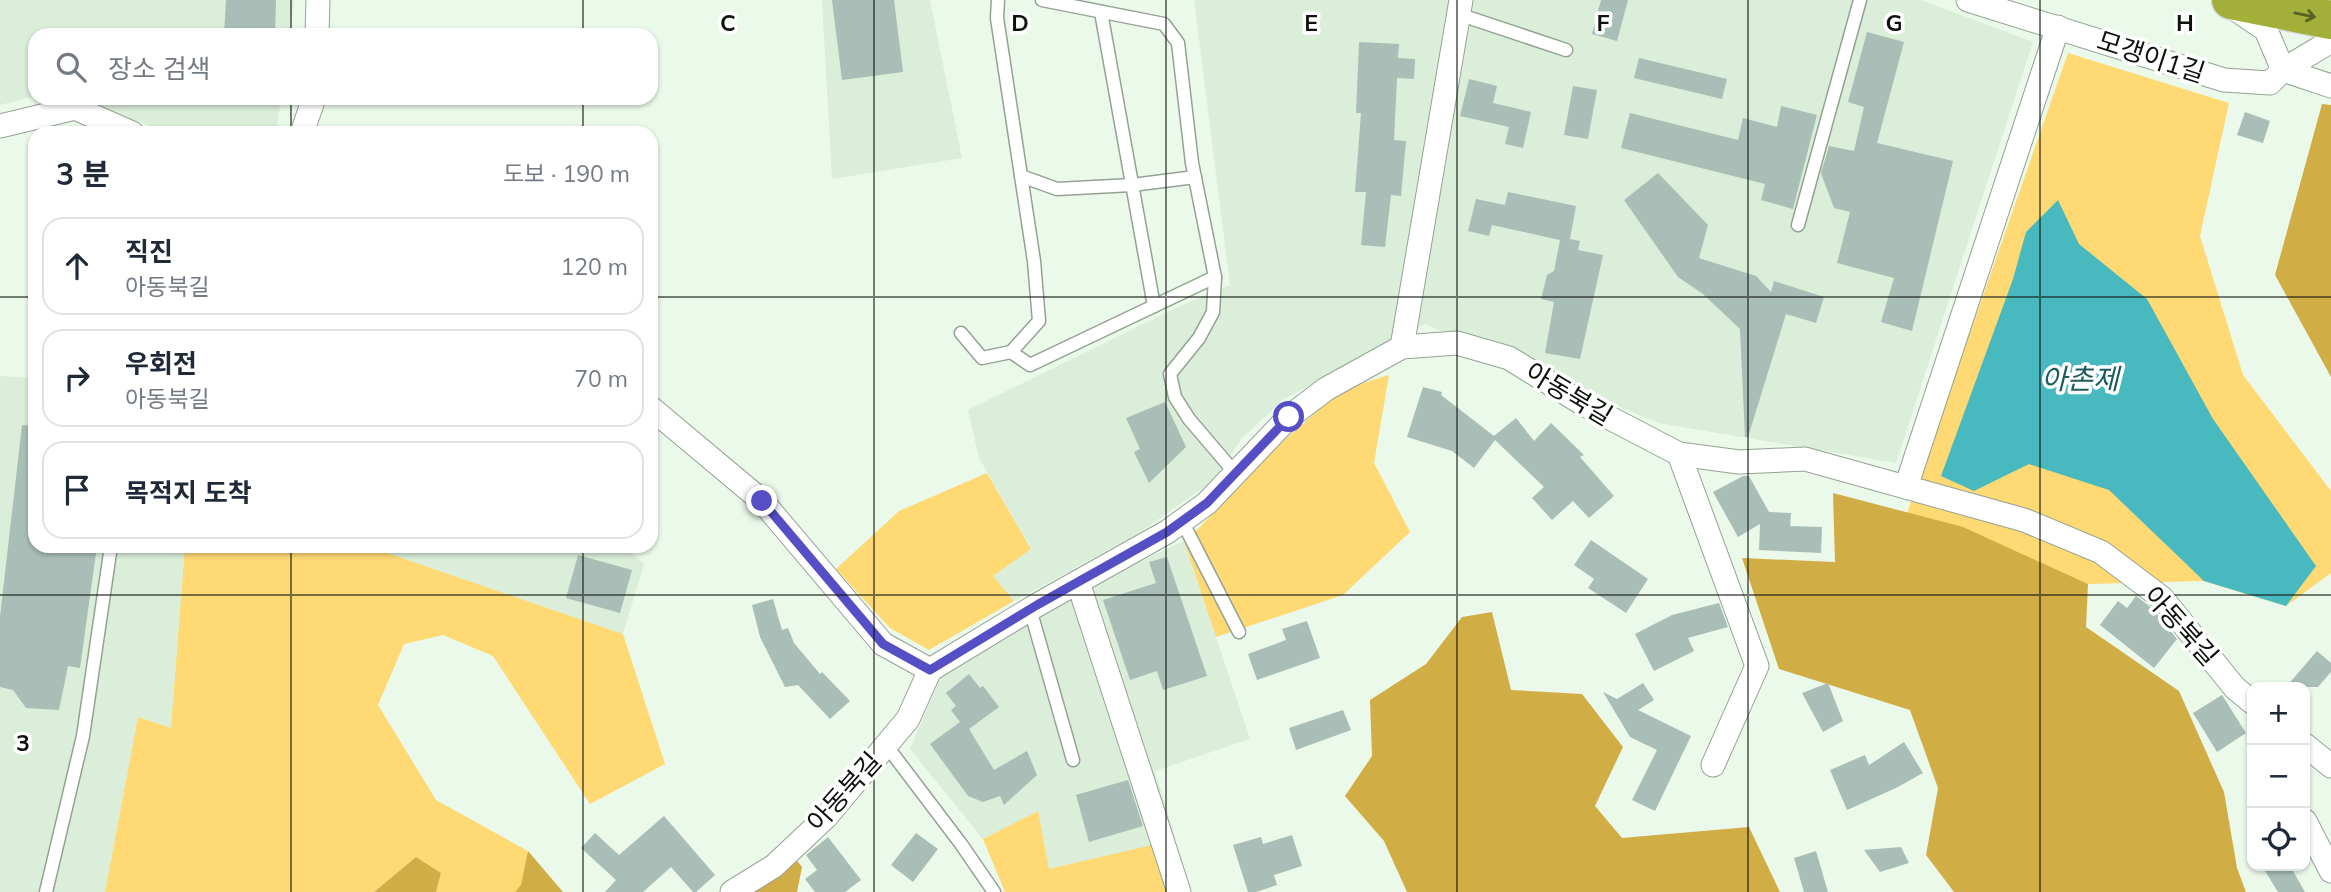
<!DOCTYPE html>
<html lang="ko">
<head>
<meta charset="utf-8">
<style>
	:root { --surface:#fff; --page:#f2f2f3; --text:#1f2937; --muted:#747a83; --line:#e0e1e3 }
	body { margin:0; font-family:Mulish,"Noto Sans KR",sans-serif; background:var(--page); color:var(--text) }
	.controls { position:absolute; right:21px; bottom:21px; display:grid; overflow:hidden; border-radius:14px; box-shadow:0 2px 5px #0004 }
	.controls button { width:63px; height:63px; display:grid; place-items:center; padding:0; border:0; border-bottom:2px solid var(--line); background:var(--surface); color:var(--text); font:35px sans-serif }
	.stop { position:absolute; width:21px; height:21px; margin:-16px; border:5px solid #554ec5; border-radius:50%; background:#fff }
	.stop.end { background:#554ec5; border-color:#fff; box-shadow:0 2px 7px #0008 }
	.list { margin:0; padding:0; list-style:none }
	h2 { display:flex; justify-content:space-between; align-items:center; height:91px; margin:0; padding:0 28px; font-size:30px }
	h2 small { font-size:23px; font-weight:400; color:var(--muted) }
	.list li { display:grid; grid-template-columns:46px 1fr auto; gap:21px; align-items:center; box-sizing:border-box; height:98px; margin:0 14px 14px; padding:0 14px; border:2px solid var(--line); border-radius:21px }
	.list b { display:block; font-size:26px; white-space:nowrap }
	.list p { margin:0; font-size:23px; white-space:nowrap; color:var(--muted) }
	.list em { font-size:23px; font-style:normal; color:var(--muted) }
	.icon { flex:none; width:38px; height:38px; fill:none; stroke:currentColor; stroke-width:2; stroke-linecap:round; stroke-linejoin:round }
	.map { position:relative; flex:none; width:2331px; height:892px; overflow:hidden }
	.search { position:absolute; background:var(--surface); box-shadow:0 2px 5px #0004; left:28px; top:28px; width:630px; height:77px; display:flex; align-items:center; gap:18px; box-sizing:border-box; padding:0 24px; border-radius:21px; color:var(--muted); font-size:26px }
	.panel { position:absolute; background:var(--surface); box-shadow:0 2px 5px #0004; left:28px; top:126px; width:630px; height:427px; border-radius:21px }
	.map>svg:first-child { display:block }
	.built { fill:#daeed9 }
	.green { fill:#fed974 }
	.forest { fill:#d1ad46 }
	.water { fill:#48babf }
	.building { fill:#a9beb7 }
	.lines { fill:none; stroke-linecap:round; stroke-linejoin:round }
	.service-casing { stroke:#94a294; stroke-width:15 }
	.minor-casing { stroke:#94a294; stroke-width:25 }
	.trunk-casing { stroke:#d8d9d8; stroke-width:41 }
	.service { stroke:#fff; stroke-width:12 }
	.minor { stroke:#fff; stroke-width:23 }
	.trunk { stroke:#a2af38; stroke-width:38 }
	.oneway { stroke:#586022 }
	.route { stroke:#554ec5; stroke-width:9 }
	.grid { fill:none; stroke:#0e120d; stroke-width:2; stroke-opacity:0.55 }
	.labels { text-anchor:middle; stroke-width:7; stroke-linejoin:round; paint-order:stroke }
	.street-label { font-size:26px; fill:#0e120d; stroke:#fff }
	.water-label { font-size:28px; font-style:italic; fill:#1c5c5e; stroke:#fff }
	.grid-label { font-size:23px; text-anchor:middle; font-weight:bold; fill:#0e120d; stroke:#fff; stroke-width:7; stroke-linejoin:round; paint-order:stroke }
</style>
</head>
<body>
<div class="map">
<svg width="2331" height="892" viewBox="0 0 2331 892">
	<rect width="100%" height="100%" fill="#ebf9ea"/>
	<g class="built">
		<polygon points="0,0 294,0 289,35 35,35 35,96 0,105"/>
		<polygon points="822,0 930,0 962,158 832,179"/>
		<polygon points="1194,0 1921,0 2033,42 1896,463 1658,423 1425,324 1284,399 1242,438 1214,480 1139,533 1014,601 993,576 1031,548 979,458 968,410 1180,306 1230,285"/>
		<polygon points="68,98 281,98 276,133 172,133"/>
		<polygon points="0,376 35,378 35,546 185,546 171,728 138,717 105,892 0,892"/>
		<polygon points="1184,541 1250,739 1155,771 1176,840 1049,869 1038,811 983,839 910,749 940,679 1088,586"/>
		<polygon points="367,546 623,546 644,564 623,634"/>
	</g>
	<g class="green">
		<polygon points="2068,53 2229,103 2200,236 2243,375 2331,491 2331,573 2286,606 2204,581 2088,584 1907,513"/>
		<polygon points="1389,375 1374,463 1410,532 1343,595 1216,637 1184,541 1200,527 1261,461 1341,390"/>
		<polygon points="987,473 1031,549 993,576 1014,601 929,650 890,628 836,569 899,511"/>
		<polygon points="185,546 367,546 623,634 665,764 590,804 493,656 443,635 404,644 378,705 436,800 528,851 526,880 515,892 436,892 441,873 416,857 374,892 105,892 138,717 171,728"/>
		<polygon points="1038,811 1049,869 1152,845 1168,892 1005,892 983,839"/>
	</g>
	<g class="forest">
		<polygon points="2322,104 2331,105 2331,377 2275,275"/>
		<polygon points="1833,493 1963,527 2088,584 2086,627 2179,691 2224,792 2237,868 2246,892 1954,892 1926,855 1938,788 1910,710 1779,669 1742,558 1835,562"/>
		<polygon points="1492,612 1511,690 1582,694 1623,747 1595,806 1622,838 1749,827 1780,892 1407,892 1384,841 1345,796 1372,756 1370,700 1426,664 1462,617"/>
		<polygon points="528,851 563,892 515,892 521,885"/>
		<polygon points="416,857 441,873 436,892 374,892"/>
		<polygon points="795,858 802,867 797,892 746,892"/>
	</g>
	<polygon class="water" points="2058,200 2079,244 2147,299 2213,419 2316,566 2286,606 2204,581 2109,490 2029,464 1974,491 1941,476 2013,279 2026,232"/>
	<g class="building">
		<polygon points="226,0 276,0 275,35 224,35"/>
		<polygon points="832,0 894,0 903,72 842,80"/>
		<polygon points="1601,0 1628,0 1617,41 1592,34"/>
		<polygon points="1867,32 1904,42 1877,143 1953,161 1912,331 1881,322 1894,278 1837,263 1850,212 1834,208 1821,173 1829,146 1854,151 1864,107 1848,102"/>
		<polygon points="1359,42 1399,44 1398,58 1415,59 1414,79 1397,78 1394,140 1406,141 1401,196 1391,195 1385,247 1361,245 1366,192 1355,192 1361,113 1356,113"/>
		<polygon points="1639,58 1727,79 1722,99 1634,78"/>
		<polygon points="1469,79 1497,86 1493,103 1531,112 1523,148 1505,144 1509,127 1460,116"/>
		<polygon points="1573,86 1597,90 1588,139 1564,135"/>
		<polygon points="1781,106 1817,115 1793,209 1761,200 1765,184 1621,148 1630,113 1738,140 1743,118 1777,127"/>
		<polygon points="2245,112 2270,121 2263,143 2237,135"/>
		<polygon points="1658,173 1708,225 1699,258 1756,276 1771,292 1774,281 1824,297 1816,323 1786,314 1748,437 1745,437 1740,329 1703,294 1678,277 1624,200"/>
		<polygon points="1508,192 1576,206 1570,239 1580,241 1578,250 1603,255 1580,359 1545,353 1554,302 1541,299 1547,275 1554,271 1560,240 1492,225 1489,236 1468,231 1476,199 1505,205"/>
		<polygon points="1423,387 1442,392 1441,395 1494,436 1516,418 1534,441 1551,423 1584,455 1580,457 1614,496 1589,518 1573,501 1552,520 1532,498 1544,487 1495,440 1474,468 1452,451 1407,437"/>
		<polygon points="1165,402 1186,447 1149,483 1134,452 1140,449 1126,418"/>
		<polygon points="22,425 35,426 35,546 97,546 80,668 68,666 59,710 26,708 13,690 0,687 0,617"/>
		<polygon points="1743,476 1749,476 1769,512 1791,513 1790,526 1822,527 1821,553 1759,550 1760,524 1738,537 1713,492"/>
		<polygon points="1591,540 1648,579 1626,613 1588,588 1594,579 1574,565"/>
		<polygon points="578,555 632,570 620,613 566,598"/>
		<polygon points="1167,557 1207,676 1163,690 1157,671 1130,680 1103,600 1156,583 1149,562"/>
		<polygon points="2136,596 2152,608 2177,639 2154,668 2100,625 2118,601 2127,608"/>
		<polygon points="773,599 782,630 788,628 794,643 820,674 822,672 850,701 830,719 798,685 785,687 760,637 752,605"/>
		<polygon points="1719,603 1728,627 1688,638 1694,651 1654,671 1635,634 1672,615"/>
		<polygon points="1307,621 1320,658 1257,680 1248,654 1286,640 1282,629"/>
		<polygon points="2317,651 2331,663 2331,672 2318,687 2286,687"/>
		<polygon points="969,674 980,688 983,686 999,707 969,729 994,770 1027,751 1037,775 1004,805 1000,796 983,802 968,796 930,744 960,722 951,710 956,706 946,693"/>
		<polygon points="1643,683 1654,700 1638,710 1691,736 1655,811 1632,800 1657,750 1630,737 1603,692 1617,699"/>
		<polygon points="1828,683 1843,721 1823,732 1802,693"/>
		<polygon points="2222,695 2246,733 2217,752 2193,713"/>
		<polygon points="1343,710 1351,730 1296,750 1289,728"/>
		<polygon points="1904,742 1923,773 1896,788 1847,810 1830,770 1865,755 1869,765"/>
		<polygon points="1128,780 1143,826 1089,842 1076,795"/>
		<polygon points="664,816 715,875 696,892 693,892 671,867 643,892 605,892 616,880 581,848 595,833 619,855"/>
		<polygon points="916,833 938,849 913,882 891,865"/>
		<polygon points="1292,835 1302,866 1274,875 1277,885 1256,892 1248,892 1233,845 1261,837 1263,844"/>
		<polygon points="828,837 861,880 845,892 815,892 805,879 817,870 806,855"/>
		<polygon points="1901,847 1909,863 1880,872 1864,850"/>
		<polygon points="1816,851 1828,892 1804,892 1794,858"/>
		<polygon points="2262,866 2290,866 2305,892 2278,892"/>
	</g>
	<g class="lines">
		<g class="service-casing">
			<g id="service">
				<polyline points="1042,0 1164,24 1178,43 1192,163 1215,277 1154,306"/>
				<polyline points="1458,14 1566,50"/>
				<polyline points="1021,176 1057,189 1132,185 1195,177"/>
				<polyline points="1798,225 1860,0"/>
				<polyline points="1215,277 1213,312 1199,338 1170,374 1175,397 1189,419 1236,474"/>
				<polyline points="961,333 982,358 1011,352 1039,321 1034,261 997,18 998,0"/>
				<polyline points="1011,352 1030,365 1154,306 1101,12"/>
				<polyline points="1182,521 1239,632"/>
				<polyline points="1030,609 1073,760"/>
				<polyline points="886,745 961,844 994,892"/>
				<polyline points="46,892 83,736 111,546"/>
			</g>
		</g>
		<g class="minor-casing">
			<g id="minor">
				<polyline points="1968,0 2224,80 2270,83 2283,70 2331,41"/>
				<polyline points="2235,9 2266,30 2283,70"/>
				<polyline points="317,35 318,0"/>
				<polyline points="2283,70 2331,86"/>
				<polyline points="0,126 75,108 132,133"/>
				<polyline points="302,133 314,98"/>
				<polyline points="1402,347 1461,0"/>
				<polyline points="651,408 762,501 883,644 930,670"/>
				<polyline points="1679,454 1757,666 1713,765"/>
				<polyline points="1906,487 2058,27"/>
				<polyline points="1078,582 1179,892"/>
				<polyline points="2305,745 2331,766"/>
				<polyline points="2305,821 2331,871"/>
				<polyline points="732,892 774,866 826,817 908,719 930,670 1037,605 1167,532 1207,503 1289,417 1326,389 1402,347 1457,343 1509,358 1585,405 1679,454 1739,462 1805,459 2024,520 2101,552 2162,598 2235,688 2252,702"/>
			</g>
		</g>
		<g class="trunk-casing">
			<polyline id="trunk" points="2231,0 2331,20"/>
		</g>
		<use href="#service" class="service"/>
		<use href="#minor" class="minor"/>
		<use href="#trunk" class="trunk"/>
	</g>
	<defs><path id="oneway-shaft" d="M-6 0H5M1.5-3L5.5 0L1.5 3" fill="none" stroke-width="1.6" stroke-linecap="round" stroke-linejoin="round" transform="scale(1.75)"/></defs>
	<use class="oneway" href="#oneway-shaft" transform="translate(2305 15) rotate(12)"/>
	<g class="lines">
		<polyline class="route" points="762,501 883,644 930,670 1037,605 1167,532 1207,503 1289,417"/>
	</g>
	<path class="grid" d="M291 0V35M583 0V35M874 0V892M1166 0V892M1457 0V892M1748 0V892M2040 0V892M291 98V133M583 98V133M0 297H35M651 297H2331M291 546V892M583 546V892M0 595H2331"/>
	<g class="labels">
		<g class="street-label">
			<text transform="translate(2151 57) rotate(18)" y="9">모갱이1길</text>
			<text transform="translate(1569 394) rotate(31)" y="9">아동북길</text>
			<text transform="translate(2181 626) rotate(48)" y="9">아동북길</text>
			<text transform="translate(844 792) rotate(-48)" y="9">아동북길</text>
		</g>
		<g class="water-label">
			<text x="2080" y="389">아촌제</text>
		</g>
	</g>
	<g class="grid-label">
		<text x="728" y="31">C</text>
		<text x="1020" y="31">D</text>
		<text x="1311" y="31">E</text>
		<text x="1603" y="31">F</text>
		<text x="1894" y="31">G</text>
		<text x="2185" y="31">H</text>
		<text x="23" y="751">3</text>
	</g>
</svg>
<div class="controls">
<button>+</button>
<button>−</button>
<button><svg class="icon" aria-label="locate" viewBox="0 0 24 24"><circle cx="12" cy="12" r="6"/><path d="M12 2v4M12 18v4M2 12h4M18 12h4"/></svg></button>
</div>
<div class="stop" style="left:1289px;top:417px"></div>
<div class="stop end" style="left:762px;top:501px"></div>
<div class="search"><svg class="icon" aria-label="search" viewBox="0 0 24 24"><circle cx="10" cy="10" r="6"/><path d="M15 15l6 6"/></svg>장소 검색</div>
<section class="panel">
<h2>3 분<small>도보 · 190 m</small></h2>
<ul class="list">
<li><svg class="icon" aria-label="ahead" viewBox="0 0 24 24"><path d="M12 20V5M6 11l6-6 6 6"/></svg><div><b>직진</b><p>아동북길</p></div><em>120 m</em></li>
<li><svg class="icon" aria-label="right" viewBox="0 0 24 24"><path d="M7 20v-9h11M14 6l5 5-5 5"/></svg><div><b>우회전</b><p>아동북길</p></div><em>70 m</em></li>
<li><svg class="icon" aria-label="arrive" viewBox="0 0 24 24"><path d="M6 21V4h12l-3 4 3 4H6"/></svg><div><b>목적지 도착</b></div></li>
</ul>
</section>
</div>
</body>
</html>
